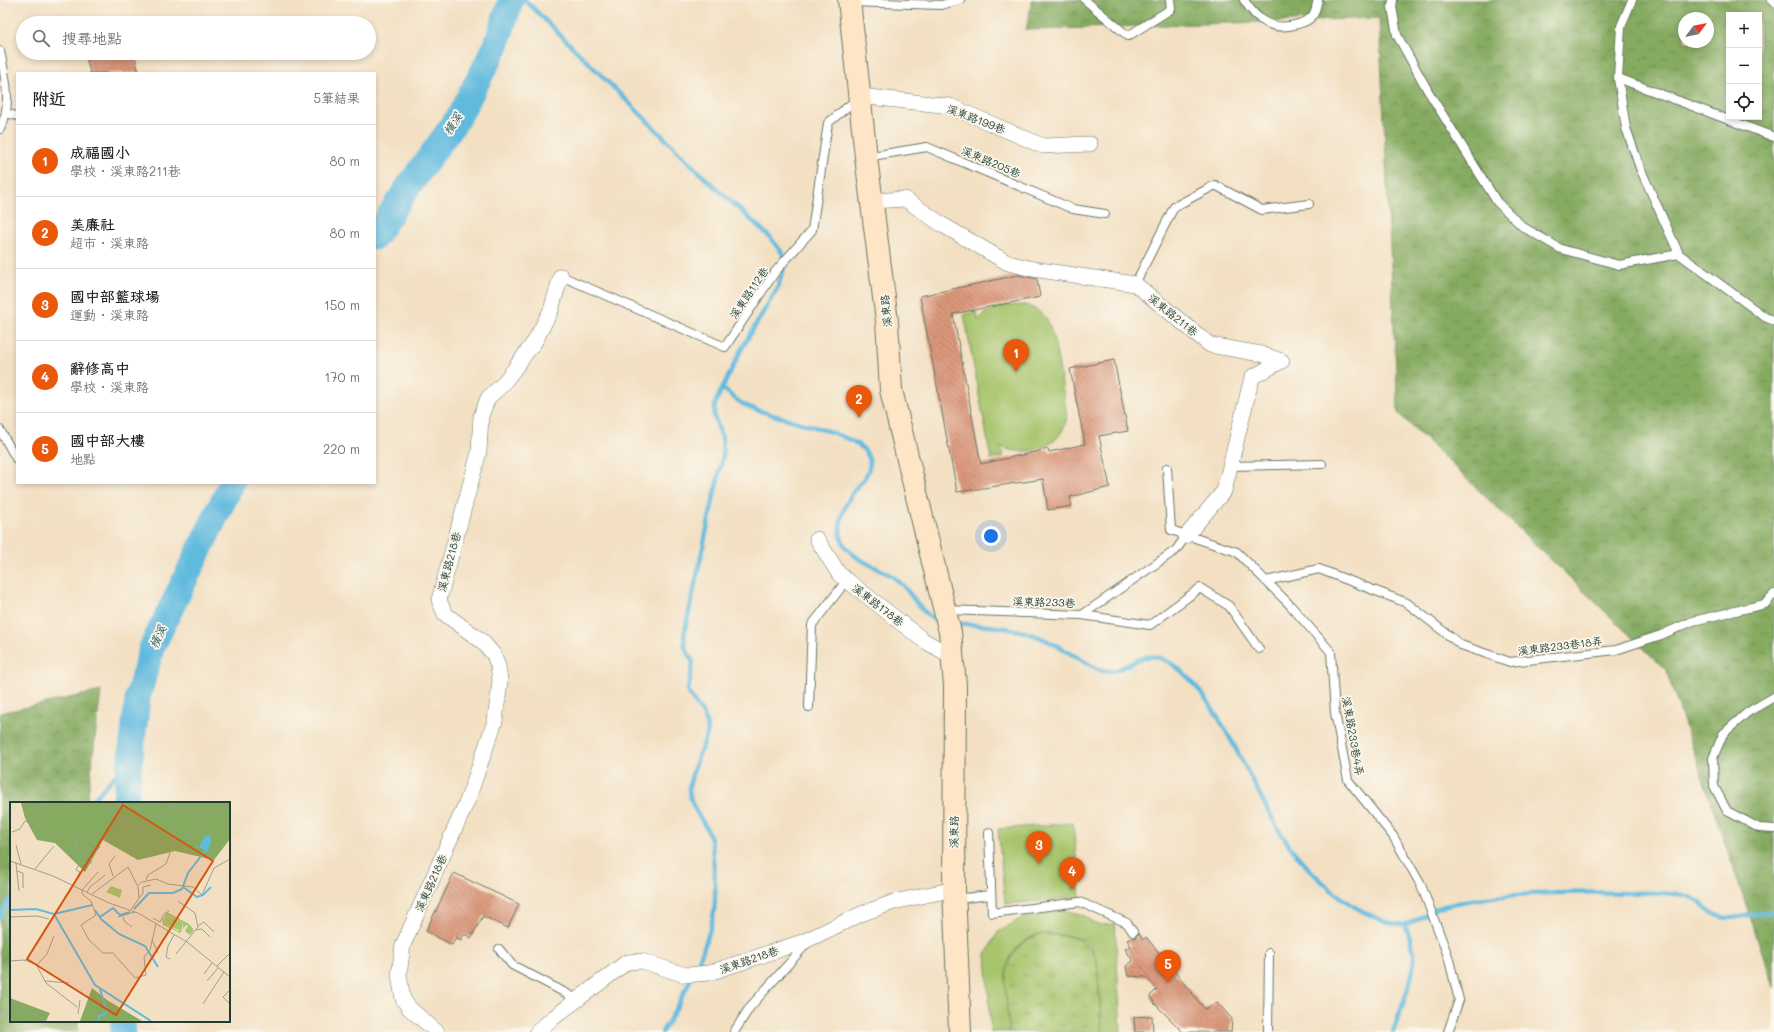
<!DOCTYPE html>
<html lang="zh-TW">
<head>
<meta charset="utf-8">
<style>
	:root { --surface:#fff; --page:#f2f2f2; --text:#202124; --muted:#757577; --line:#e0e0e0; --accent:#ea580c }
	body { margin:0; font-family:Mali,"LXGW WenKai TC",sans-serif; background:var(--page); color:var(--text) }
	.controls { position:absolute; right:12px; top:12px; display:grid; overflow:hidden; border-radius:0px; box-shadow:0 2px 6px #0003 }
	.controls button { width:36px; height:36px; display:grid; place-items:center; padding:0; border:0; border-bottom:1px solid var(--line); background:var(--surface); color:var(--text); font:20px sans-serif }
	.compass { position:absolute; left:1678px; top:12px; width:36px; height:36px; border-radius:50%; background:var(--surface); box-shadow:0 2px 6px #0003; rotate:58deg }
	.you { position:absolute; left:991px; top:536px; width:14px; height:14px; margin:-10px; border:3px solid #fff; border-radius:50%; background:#1a73e8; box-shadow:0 0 0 6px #1a73e833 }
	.badge { display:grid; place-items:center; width:26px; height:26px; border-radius:50%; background:var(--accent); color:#fff; font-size:13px; font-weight:700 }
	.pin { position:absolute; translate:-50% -33px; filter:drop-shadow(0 1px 2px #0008) }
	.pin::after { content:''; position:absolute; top:21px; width:14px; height:12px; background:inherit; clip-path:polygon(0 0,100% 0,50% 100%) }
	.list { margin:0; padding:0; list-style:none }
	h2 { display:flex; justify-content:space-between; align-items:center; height:52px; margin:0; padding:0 16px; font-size:17px }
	h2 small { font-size:13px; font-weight:400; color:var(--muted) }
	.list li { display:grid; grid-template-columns:26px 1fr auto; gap:12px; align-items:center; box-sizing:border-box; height:72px; padding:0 16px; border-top:1px solid var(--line) }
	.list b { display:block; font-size:15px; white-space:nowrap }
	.list p { margin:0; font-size:13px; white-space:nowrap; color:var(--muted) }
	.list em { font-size:13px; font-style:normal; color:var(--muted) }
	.icon { flex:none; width:22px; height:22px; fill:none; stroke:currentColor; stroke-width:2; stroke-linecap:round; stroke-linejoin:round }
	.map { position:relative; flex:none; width:1774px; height:1032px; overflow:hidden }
	.search { position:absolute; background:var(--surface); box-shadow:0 2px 6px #0003; left:16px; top:16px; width:360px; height:44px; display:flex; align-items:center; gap:10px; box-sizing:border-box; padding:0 14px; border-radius:22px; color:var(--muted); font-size:15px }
	.panel { position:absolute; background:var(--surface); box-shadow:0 2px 6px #0003; left:16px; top:72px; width:360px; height:412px; border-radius:0px }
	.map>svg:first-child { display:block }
	.grass { fill:url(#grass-tufts); stroke:#638150 }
	.forest { fill:url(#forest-crowns); stroke:#52744a; fill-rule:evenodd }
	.garden { fill:#a7c56d; stroke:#638150 }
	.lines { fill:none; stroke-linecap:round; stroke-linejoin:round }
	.stream { stroke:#60bade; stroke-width:4.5 }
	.river { stroke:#60bade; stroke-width:26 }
	.building { fill:url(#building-back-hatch) }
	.lane-casing { stroke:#697666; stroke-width:10 }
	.street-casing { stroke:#697666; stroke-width:16 }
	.secondary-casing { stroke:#697666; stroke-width:24 }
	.lane { stroke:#fff; stroke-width:8 }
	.street { stroke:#fff; stroke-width:15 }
	.secondary { stroke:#fde5c5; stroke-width:22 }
	.labels { text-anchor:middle; stroke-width:3.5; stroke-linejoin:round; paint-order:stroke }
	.street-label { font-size:11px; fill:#1f3d34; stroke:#fbf7ec }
	.water-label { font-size:12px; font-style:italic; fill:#2f5c5e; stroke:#fbf7ec }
	.inset-river { fill:none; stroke:#60bade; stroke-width:2 }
	.inset-road { fill:none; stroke:#9e9f8a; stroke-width:1 }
	.view { fill:#d45610; fill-opacity:0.15; stroke:#d45610; stroke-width:2 }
	.inset-edge { fill:none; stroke:#1f3d34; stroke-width:2 }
</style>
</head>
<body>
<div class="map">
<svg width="1774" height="1032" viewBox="0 0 1774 1032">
	<defs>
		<pattern id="grass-tufts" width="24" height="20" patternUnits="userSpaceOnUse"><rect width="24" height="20" fill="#a7c56d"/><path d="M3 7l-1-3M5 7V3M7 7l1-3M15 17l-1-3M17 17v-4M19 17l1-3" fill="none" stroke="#87a15a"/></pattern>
		<pattern id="forest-crowns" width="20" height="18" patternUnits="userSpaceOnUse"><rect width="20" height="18" fill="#85aa60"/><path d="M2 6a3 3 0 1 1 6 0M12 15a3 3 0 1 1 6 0" fill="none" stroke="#6c8c50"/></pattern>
		<pattern id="building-back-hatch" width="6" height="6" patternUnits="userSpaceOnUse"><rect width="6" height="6" fill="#db977a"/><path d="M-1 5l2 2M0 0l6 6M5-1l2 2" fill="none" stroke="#b17c65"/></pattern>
	</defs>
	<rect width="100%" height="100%" fill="#fbf7ec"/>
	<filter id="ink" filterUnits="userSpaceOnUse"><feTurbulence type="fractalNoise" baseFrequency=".025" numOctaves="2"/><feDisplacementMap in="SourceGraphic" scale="8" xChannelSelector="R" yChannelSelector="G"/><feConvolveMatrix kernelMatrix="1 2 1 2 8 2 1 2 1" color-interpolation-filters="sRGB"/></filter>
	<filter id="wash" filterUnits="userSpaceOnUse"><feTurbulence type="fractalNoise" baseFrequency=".012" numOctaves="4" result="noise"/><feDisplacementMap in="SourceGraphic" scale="16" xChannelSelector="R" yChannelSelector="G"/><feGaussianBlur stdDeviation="0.9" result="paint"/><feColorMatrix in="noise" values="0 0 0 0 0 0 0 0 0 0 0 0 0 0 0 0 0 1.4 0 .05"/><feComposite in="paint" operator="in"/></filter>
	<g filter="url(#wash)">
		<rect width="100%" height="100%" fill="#f3e0c3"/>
		<path class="grass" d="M1040 934C1067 937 1085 932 1097 960L1102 1032H1009C1007 991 993 952 1040 934Z"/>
		<g class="forest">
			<path d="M1032 0H1774V987L1666 670 1398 413 1379 18 1026 30ZM1729 15H1759V117H1729ZM1684 18H1708V42H1684Z"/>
			<polygon points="101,691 87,803 11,803 11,1021 78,1021 78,1032 0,1032 0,713"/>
		</g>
		<g class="garden">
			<path d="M1025 305C1033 308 1040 311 1046 318 1056 332 1063 396 1067 416 1063 448 1028 458 1001 447L1003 457 991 459 964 314 976 312 978 320C989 306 1009 305 1025 305Z"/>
			<polygon points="1073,823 1080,898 1005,904 998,829"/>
			<path d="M1065 910 1085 916 1098 925 1115 924 1121 1032H1102L1097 960C1094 953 1091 944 1084 940 1075 936 1050 933 1041 934 1030 935 1014 948 1010 958 1001 980 1008 1009 1009 1032H991L986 954 998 932 1022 918Z"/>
		</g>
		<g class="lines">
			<g class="stream">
				<path d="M525 0 705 178 769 236 783 254 784 268 778 287 741 350 715 403 714 416 722 438 723 455 684 635 685 647 693 663 688 690 691 697 705 717 708 732C703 746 689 776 689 790 690 807 703 819 709 834 712 841 713 850 713 858 715 875 716 895 714 912 707 950 682 1000 662 1032"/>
				<path d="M722 388C730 394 737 402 747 406 772 418 850 431 865 451 868 455 871 462 869 468 868 476 861 482 856 488 847 501 839 516 840 532 843 560 878 565 896 579 911 590 922 618 941 622"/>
				<path d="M955 623C985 626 1017 626 1046 640 1065 649 1083 662 1102 671 1124 674 1137 653 1156 657 1208 668 1254 793 1282 835 1300 863 1335 898 1366 913 1376 918 1393 926 1405 924 1416 923 1427 912 1438 908 1453 903 1471 900 1486 898 1533 892 1579 892 1626 893 1646 893 1668 891 1687 896 1705 900 1708 918 1729 918 1745 918 1758 911 1774 912"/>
				<polyline points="90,803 129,760"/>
				<polyline points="0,917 11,898"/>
				<path d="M1393 1032C1400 1011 1414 979 1414 957 1413 945 1409 935 1405 924"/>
			</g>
			<g class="river">
				<polyline points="375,237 408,187 458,118 496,46 511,0"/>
				<polyline points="125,803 138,696 152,647 232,483"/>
				<polyline points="123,1032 123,1021"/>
			</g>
		</g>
		<g id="blocks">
			<g class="building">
				<polygon points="85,53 134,53 139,73 90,73"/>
				<polygon points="1018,275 1037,279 1040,297 953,314 981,464 1048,449 1049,452 1085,444 1070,369 1114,360 1128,431 1099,436 1110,487 1070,497 1072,506 1048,510 1043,479 957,492 920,296"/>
				<polygon points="454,873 519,904 508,928 483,916 471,938 464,934 461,940 456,937 452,945 426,931"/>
				<polygon points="1138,933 1143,940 1146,937 1205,1009 1217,1002 1232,1019 1231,1032 1183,1032 1154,1003 1150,996 1157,989 1146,977 1128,976 1126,966 1133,961 1125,949 1131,946 1127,940 1136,937"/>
				<polygon points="1152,1016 1153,1032 1135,1032 1134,1017"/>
			</g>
		</g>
	</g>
	<g filter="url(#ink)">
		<use href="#blocks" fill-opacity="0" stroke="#697666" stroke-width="1"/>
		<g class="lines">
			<g class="lane-casing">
				<g id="lane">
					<polyline points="1085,0 1128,36 1171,9 1170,0"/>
					<path d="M1244 0C1257 21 1273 32 1298 24 1304 22 1309 21 1313 15 1316 11 1316 5 1318 0"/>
					<polyline points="1393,0 1392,7 1397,35 1428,91 1497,202 1523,227 1561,249 1619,265 1679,254"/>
					<polyline points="1632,0 1621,26 1618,78 1626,128 1640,168 1679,254 1765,317 1774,321"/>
					<polyline points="1772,0 1774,2"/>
					<polyline points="850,2 941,5 960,0"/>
					<path d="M0 51C5 77 13 104 0 129"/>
					<polyline points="1618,78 1774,137"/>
					<polyline points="6,113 17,116"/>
					<polyline points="866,157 927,147 1073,209 1105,214"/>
					<polyline points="561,276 725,347 775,272 812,230 828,123 858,98"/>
					<polyline points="1135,284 1174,207 1215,185 1262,210 1309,204"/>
					<polyline points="0,430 17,460"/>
					<polyline points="1230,466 1322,464"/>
					<polyline points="1167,468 1171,530 1237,552 1290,605 1331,652 1335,713 1348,780 1393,836 1421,885 1448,956 1459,1000 1448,1032"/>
					<polyline points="1266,581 1319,569 1407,603 1461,645 1510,662 1616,650 1661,635 1693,621 1765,604 1774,594"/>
					<polyline points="946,610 1082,615 1176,550 1186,536"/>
					<polyline points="1082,615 1150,625 1200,588 1229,606 1259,649"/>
					<polyline points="1774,697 1748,712 1723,734 1713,758 1714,786 1727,811 1759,828 1774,829"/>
					<polyline points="809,707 812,625 847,580"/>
					<polyline points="989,833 992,913 1080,902 1127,923 1133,932"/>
					<polyline points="956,899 991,895"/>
					<polyline points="499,949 512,965 577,999"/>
					<polyline points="734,1032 750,1007 808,942"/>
					<polyline points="1268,1032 1269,953"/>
				</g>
			</g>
			<g class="street-casing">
				<g id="street">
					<polyline points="860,96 950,106 1043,146 1090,144"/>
					<polyline points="872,201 905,199 941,224 1008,263 1033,269 1135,284 1210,345 1261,354 1282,361 1252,377 1224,491 1186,536"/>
					<polyline points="817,539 839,574 923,640 953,657"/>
					<polyline points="437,1032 409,1008 403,999 399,975 403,945 468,799 495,721 500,681 498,666 494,655 483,642 445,614 439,600 479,452 481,416 488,398 503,384 535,341 551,310 561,276"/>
					<polyline points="537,1032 553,1018 627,962 642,961 685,975 709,973 805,941 861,914 894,902 954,889"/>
				</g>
			</g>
			<g class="secondary-casing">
				<polyline id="secondary" points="849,0 866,157 887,321 891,390 950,632 955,685 954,889 960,1032"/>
			</g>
			<use href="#lane" class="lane"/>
			<use href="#street" class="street"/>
			<use href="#secondary" class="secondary"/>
		</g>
	</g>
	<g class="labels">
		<g class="street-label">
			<text transform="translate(976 119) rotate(21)" y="4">溪東路199巷</text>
			<text transform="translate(991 162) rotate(23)" y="4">溪東路205巷</text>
			<text transform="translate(749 293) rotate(-56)" y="4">溪東路112巷</text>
			<text transform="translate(886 311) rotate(-96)" y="4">溪東路</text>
			<text transform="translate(1173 315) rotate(39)" y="4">溪東路211巷</text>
			<text transform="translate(449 562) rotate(-75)" y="4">溪東路218巷</text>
			<text transform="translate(1044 602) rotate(2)" y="4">溪東路233巷</text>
			<text transform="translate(878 605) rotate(38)" y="4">溪東路178巷</text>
			<text transform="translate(1560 646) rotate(-7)" y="4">溪東路233巷18弄</text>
			<text transform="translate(1353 736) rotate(80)" y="4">溪東路233巷4弄</text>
			<text transform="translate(954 832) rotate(-89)" y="4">溪東路</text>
			<text transform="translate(431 883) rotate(-66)" y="4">溪東路218巷</text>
			<text transform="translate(749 960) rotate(-19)" y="4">溪東路218巷</text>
		</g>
		<g class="water-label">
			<text transform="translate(453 124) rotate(-57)" y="4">橫溪</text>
			<text transform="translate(158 637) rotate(-66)" y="4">橫溪</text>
		</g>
	</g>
	<g transform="translate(10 802)">
		<rect width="220" height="220" fill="#f3e0c3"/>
		<path d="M157 114 173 121 171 129 155 122 154 117Z" fill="#a7c56d"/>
		<path d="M11 1H220V37L204 58 165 49 128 58 93 38 75 70 45 41 27 38 15 16ZM82 186 97 198 132 219H70ZM0 196 40 211 36 219H0Z" fill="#85aa60"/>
		<path d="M101 84 112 88 110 96 96 90ZM157 110 179 122 184 128 180 133 175 129 178 124 176 123 170 131 153 123 152 118ZM157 114 173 121V128L168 129 155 122 154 117Z" fill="#a7c56d" fill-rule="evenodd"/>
		<path d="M200 33 201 38 198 50 189 45 195 34Z" fill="#60bade"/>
		<path class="inset-river" d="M173 85 187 95 193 93 201 85M124 107 139 91H163L172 87 178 71 195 49M0 108 26 107 44 112 85 183 141 219M85 108 91 117 109 132 135 144 148 165M44 112 82 103M90 115 103 106 110 113 120 110M89 219V214L97 211 90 187"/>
		<path class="inset-road" d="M98 1 107 18 116 23 130 25 140 21 162 4 198 11 220 6M107 1 110 4 118 1M111 21 138 1M213 26 220 15M2 30 10 27 15 19 24 22 32 12 33 1M6 43 11 62M187 44 184 49 178 51 174 47 173 39 179 29 190 22 195 11M0 59 43 74 99 101 128 111 177 140 220 175M6 61 9 89M25 67 44 44M7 69 13 71V86M88 70 72 88V92L81 99 86 113 71 123 79 138 93 151H103L125 176 136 173 134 155 140 148 146 122M103 74 99 62 105 54M136 78 138 73 156 62 165 37 163 25M63 83 70 70 66 68 69 62 81 61V56L67 47 66 38 72 37 81 48 86 49 90 45 82 37 85 32 96 38H115L123 35 130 25M128 83 132 80 146 77 158 82 183 85 192 93 204 66 220 57M77 90 80 85 95 73M82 92 118 65 128 85 129 96 121 108M129 96 133 91V85L141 83M0 115 27 114 39 117M108 115 125 110M113 115 115 120 122 125M143 116 150 120 154 112 159 109M188 124 194 120 204 130M186 128 192 127 200 135M142 138 148 151M166 152 188 125 185 111 168 99M160 157 156 155 158 144 164 133M0 159 14 158 26 162 36 181 67 205M27 163 37 152 44 134M207 164 220 151M194 172 202 161M35 179 59 181M197 179 208 166M220 188 213 195 220 202M0 197 35 219M193 202 214 170M68 212 70 198"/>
		<path class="view" d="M113 3 203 59 106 213 17 157Z"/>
		<rect width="220" height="220" class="inset-edge"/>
	</g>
</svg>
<div class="controls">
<button>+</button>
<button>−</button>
<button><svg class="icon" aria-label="locate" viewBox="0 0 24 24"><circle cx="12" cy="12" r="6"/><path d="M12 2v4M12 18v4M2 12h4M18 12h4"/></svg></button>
</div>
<svg class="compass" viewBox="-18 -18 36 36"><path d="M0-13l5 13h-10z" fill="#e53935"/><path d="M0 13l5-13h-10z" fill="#757577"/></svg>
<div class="you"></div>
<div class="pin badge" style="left:1016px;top:372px">1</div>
<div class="pin badge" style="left:859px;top:418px">2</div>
<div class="pin badge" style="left:1039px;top:864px">3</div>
<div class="pin badge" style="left:1072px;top:890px">4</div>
<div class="pin badge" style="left:1168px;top:983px">5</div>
<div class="search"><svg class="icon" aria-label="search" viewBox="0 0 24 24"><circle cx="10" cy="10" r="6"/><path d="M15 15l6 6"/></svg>搜尋地點</div>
<section class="panel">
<h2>附近<small>5筆結果</small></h2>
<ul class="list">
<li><span class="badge">1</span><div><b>成福國小</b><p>學校 · 溪東路211巷</p></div><em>80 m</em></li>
<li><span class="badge">2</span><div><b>美廉社</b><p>超市 · 溪東路</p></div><em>80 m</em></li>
<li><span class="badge">3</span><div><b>國中部籃球場</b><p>運動 · 溪東路</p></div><em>150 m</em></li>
<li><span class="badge">4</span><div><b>辭修高中</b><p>學校 · 溪東路</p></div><em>170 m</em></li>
<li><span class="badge">5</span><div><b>國中部大樓</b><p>地點</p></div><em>220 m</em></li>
</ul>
</section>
</div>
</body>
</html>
